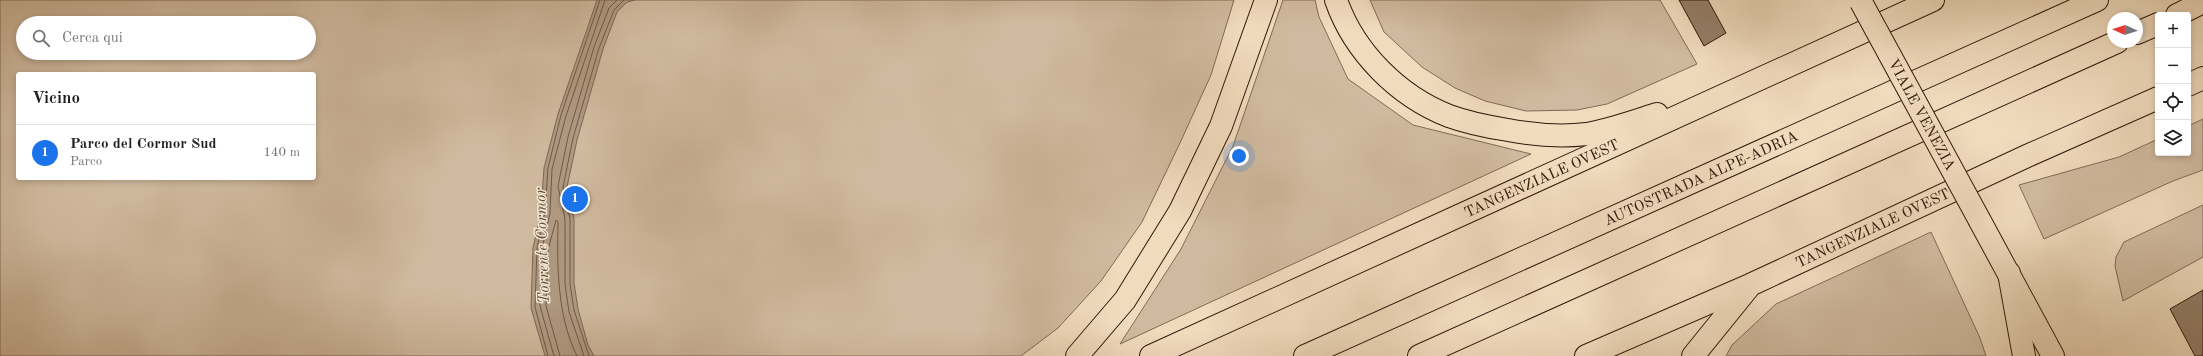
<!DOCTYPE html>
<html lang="it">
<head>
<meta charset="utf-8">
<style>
	:root { --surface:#fff; --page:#f6f6f6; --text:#202124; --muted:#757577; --line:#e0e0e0; --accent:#1a73e8 }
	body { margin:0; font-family:"Old Standard TT",serif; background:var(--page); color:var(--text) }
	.controls { position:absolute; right:12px; top:12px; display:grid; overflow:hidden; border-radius:4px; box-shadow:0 2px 6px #0003 }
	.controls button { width:36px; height:36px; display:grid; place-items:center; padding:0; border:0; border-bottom:1px solid var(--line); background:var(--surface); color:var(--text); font:20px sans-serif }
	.compass { position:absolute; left:2107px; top:12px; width:36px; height:36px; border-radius:50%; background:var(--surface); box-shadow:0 2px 6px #0003; rotate:273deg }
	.you { position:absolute; left:1239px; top:156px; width:14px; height:14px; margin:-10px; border:3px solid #fff; border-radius:50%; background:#1a73e8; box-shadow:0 0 0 6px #1a73e833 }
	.badge { display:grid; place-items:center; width:26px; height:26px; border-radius:50%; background:var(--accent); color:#fff; font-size:13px; font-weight:700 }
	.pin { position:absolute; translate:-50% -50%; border:2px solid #fff; box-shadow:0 1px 4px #0006 }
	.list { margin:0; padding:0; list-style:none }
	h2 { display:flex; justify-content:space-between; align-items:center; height:52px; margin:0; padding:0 16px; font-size:17px }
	h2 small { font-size:13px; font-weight:400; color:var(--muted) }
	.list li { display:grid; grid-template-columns:26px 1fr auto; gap:12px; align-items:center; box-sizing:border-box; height:56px; padding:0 16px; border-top:1px solid var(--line) }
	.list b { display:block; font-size:15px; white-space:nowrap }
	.list p { margin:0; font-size:13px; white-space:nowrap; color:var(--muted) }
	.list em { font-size:13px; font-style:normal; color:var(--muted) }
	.icon { flex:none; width:22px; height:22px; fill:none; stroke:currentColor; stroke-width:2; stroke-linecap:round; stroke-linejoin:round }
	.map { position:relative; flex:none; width:2203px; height:356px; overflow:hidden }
	.search { position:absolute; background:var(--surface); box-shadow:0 2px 6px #0003; left:16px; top:16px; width:300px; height:44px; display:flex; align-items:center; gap:10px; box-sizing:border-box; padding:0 14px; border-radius:22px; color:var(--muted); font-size:15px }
	.panel { position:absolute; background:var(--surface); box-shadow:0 2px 6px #0003; left:16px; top:72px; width:300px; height:108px; border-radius:4px }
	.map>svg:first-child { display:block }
	.green { fill:#d0ba9f; stroke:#806a56; fill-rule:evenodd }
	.water { fill:#af9981; stroke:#7d6652 }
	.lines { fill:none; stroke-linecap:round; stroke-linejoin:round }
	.shore { stroke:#705946; stroke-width:1 }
	.building { fill:#947e68; stroke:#31190c }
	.primary-casing { stroke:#31190c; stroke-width:24 }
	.trunk-casing { stroke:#31190c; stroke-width:24 }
	.motorway-casing { stroke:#31190c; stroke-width:24 }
	.primary { stroke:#f0dbbd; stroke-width:22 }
	.trunk { stroke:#f0dbbd; stroke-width:22 }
	.motorway { stroke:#f0dbbd; stroke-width:22 }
	.primary-bridge-casing { stroke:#31190c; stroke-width:24; stroke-linecap:butt }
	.primary-bridge { stroke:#f0dbbd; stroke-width:22 }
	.labels { text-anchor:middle; stroke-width:3; stroke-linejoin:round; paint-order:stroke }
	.street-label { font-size:15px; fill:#31190c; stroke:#f5e8d4 }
	.water-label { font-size:16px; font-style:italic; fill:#634c3b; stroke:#f5e8d4 }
</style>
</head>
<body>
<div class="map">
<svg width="2203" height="356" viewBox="0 0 2203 356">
	<rect width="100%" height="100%" fill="#f0dbbd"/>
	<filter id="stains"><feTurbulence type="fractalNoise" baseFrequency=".005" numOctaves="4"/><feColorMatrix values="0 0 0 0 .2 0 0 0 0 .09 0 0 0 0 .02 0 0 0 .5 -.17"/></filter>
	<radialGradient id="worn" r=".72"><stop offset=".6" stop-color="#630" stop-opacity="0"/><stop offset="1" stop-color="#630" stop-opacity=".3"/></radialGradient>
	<g class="green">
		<path d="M0 0H1234L1211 75 1180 143 1142 222 1101 281 1058 328 1021 356H0ZM23 23H309V53H23ZM18 74H314V178H18Z"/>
		<polygon points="1283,0 1315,0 1319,17 1348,79 1413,125 1531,154 1120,344 1181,249 1233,146"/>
		<polygon points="1370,0 1660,0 1697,64 1607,104 1577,110 1526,111 1485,101 1455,88 1422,67 1384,32"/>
		<polygon points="2203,119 2203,170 2173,181 2044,239 2019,185 2119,157 2158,139 2158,153 2188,153 2188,126"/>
		<polygon points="2203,205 2203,257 2123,301 2115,266 2116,257 2124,242"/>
		<polygon points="1931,232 1980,338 1986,356 1726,356 1732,345 1776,304"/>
	</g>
	<polygon class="water" points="597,0 635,0 627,2 617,12 603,49 577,140 567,187 574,218 574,283 578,309 588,345 594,356 545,356 531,308 533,248 541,212 544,168 558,114"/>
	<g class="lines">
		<g class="shore">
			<polyline points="548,356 535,307 537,248 545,212 548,168 561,115 600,0"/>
			<polyline points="554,356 540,306 542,249 550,213 552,169 566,116 605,0"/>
			<path d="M560 356 546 306 548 250 556 220 558 222C557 266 557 316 577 356"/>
			<polyline points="584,356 569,312 565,284 565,219 558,186 568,137 594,47 609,8 617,0"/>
			<polyline points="589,356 574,310 570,284 570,219 563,187 573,138 599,48 614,10 624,0"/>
		</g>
	</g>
	<g class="building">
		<polygon points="1679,0 1708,0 1726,33 1704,46"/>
		<polygon points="2203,290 2203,356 2195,356 2170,309"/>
	</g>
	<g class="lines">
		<g class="primary-casing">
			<polyline id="primary" points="1980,221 2053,356"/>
		</g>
		<g class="trunk-casing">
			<g id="trunk">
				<path d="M1336 0C1354 52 1398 96 1449 116 1468 123 1489 127 1508 130 1534 135 1561 137 1587 134 1610 130 1635 121 1657 114"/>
				<polyline points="2188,85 2203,78"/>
				<polyline points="2009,273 2024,356"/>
				<polyline points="1077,356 1125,300 1180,211 1221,126 1266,0"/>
				<path id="s1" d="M1151 356 1933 0"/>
				<path id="s2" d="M1586 356 1750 285 2027 156 2158 98"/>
				<polyline points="1693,356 1748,288"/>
			</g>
		</g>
		<g class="motorway-casing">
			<g id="motorway">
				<polyline points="2177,15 2203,2"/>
				<polyline points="2137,33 2158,24"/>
				<path id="s3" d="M1305 356 2097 0"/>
				<polyline points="1419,356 2117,42"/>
			</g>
		</g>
		<use href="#primary" class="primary"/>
		<use href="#trunk" class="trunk"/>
		<use href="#motorway" class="motorway"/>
		<g class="primary-bridge-casing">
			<g id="primary-bridge">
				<path id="s4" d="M1861 2 1980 221"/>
			</g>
		</g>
		<use href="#primary-bridge" class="primary-bridge"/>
	</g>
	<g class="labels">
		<g class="street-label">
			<text dy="5" stroke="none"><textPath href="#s4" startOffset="128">VIALE VENEZIA</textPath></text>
			<text dy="5" stroke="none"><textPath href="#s1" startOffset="429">TANGENZIALE OVEST</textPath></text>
			<text dy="5" stroke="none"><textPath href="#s3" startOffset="434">AUTOSTRADA ALPE-ADRIA</textPath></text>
			<text dy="5" stroke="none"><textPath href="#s2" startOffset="314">TANGENZIALE OVEST</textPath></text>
		</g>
		<g class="water-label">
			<text transform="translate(541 246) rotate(-92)" y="6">Torrente Cormor</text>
		</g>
	</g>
	<rect width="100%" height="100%" filter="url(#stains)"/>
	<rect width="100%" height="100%" fill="url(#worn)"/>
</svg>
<div class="controls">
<button>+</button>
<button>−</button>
<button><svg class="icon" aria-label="locate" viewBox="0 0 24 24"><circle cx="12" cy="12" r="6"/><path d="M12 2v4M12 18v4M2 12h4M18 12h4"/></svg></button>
<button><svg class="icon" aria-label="layers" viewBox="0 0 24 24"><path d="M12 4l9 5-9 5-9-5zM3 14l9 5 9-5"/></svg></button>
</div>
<svg class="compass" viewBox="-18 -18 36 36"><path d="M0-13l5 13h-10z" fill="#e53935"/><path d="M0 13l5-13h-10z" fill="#757577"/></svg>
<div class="you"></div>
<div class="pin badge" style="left:575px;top:199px">1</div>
<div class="search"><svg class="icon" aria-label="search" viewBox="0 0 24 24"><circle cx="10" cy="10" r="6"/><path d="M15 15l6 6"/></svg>Cerca qui</div>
<section class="panel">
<h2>Vicino<small></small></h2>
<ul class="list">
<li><span class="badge">1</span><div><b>Parco del Cormor Sud</b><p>Parco</p></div><em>140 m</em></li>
</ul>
</section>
</div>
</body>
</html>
